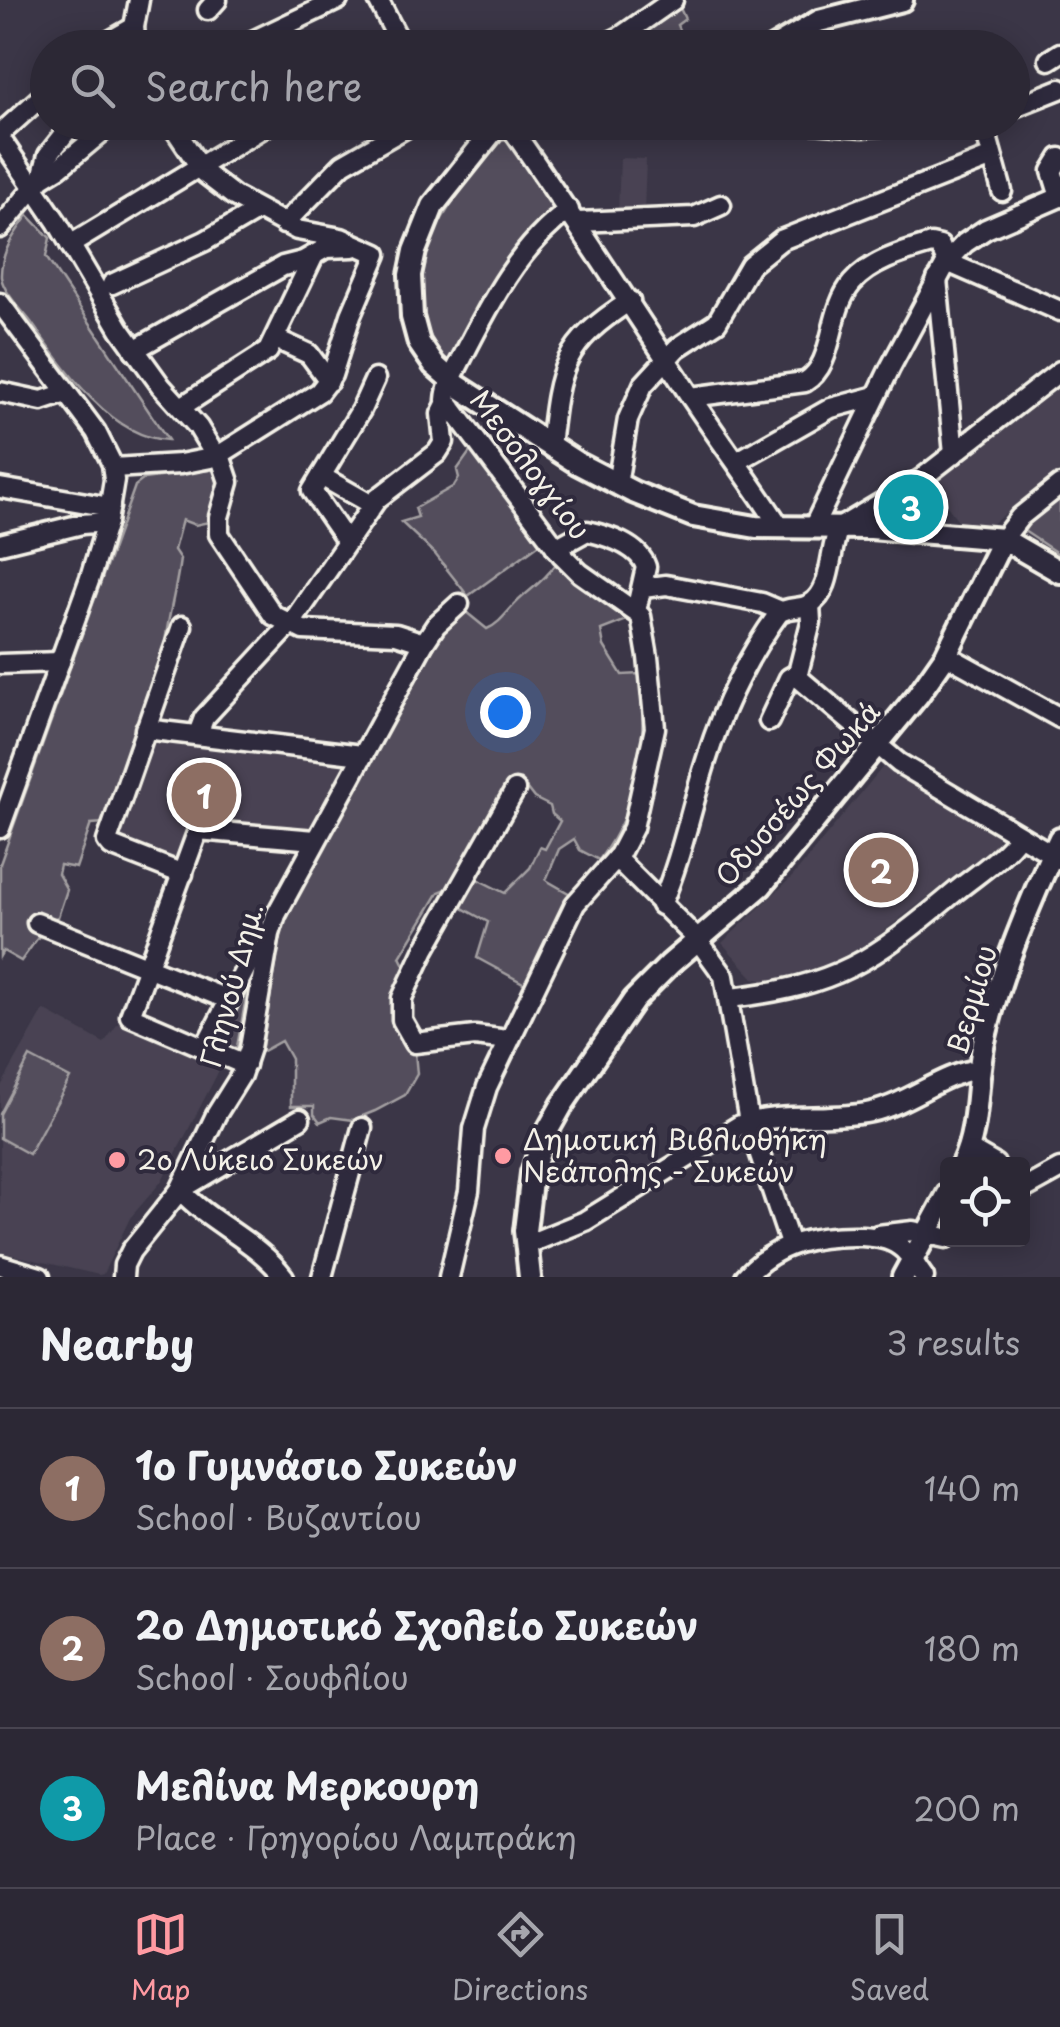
<!DOCTYPE html>
<html lang="en">
<head>
<meta charset="utf-8">
<style>
	:root { --surface:#2c2835; --page:#383441; --text:#f1f3f6; --muted:#a6a6ad; --line:#484450; --accent:#ff9aa2 }
	body { margin:0; font-family:"Playpen Sans",sans-serif; background:var(--page); color:var(--text) }
	.controls { position:absolute; right:30px; bottom:30px; display:grid; overflow:hidden; border-radius:10px; box-shadow:0 5px 25px #0003 }
	.controls button { width:90px; height:90px; display:grid; place-items:center; padding:0; border:0; border-bottom:2px solid var(--line); background:var(--surface); color:var(--text); font:50px sans-serif }
	.you { position:absolute; left:505px; top:712px; width:35px; height:35px; margin:-25px; border:8px solid #fff; border-radius:50%; background:#1a73e8; box-shadow:0 0 0 15px #1a73e833 }
	.badge { display:grid; place-items:center; width:65px; height:65px; border-radius:50%; background:var(--accent); color:#fff; font-size:32px; font-weight:700 }
	.pin { position:absolute; translate:-50% -50%; border:5px solid #fff; box-shadow:0 2px 10px #0006 }
	.list { margin:0; padding:0; list-style:none }
	h2 { display:flex; justify-content:space-between; align-items:center; height:130px; margin:0; padding:0 40px; font-size:42px }
	h2 small { font-size:32px; font-weight:400; color:var(--muted) }
	.list li { display:grid; grid-template-columns:65px 1fr auto; gap:30px; align-items:center; box-sizing:border-box; height:160px; padding:0 40px; border-top:2px solid var(--line) }
	.list b { display:block; font-size:38px; white-space:nowrap }
	.list p { margin:0; font-size:32px; white-space:nowrap; color:var(--muted) }
	.list em { font-size:32px; font-style:normal; color:var(--muted) }
	.icon { flex:none; width:55px; height:55px; fill:none; stroke:currentColor; stroke-width:2; stroke-linecap:round; stroke-linejoin:round }
	.map { position:relative; flex:none; width:1060px; height:1277px; overflow:hidden }
	.search { position:absolute; background:var(--surface); box-shadow:0 5px 25px #0003; left:30px; right:30px; top:30px; height:110px; display:flex; align-items:center; gap:25px; box-sizing:border-box; padding:0 35px; border-radius:55px; color:var(--muted); font-size:38px }
	.sheet { height:610px; background:var(--surface) }
	nav { display:flex; justify-content:space-around; align-items:center; box-sizing:border-box; height:140px; border-top:2px solid var(--line); background:var(--surface); font-size:28px; color:var(--muted) }
	nav a { display:grid; justify-items:center; gap:5px }
	nav .on { color:var(--accent) }
	.map>svg:first-child { display:block }
	.built { fill:#484352 }
	.green { fill:#534e5c; stroke:#a4a0a2; stroke-width:2.5 }
	.lines { fill:none; stroke-linecap:round; stroke-linejoin:round }
	.minor-casing { stroke:#f4f1e8; stroke-width:25 }
	.tertiary-casing { stroke:#f4f1e8; stroke-width:28 }
	.minor { stroke:#2f2a3d; stroke-width:18 }
	.tertiary { stroke:#2f2a3d; stroke-width:20 }
	.poi-dot { fill:#ff9aa2; stroke:#2f2a3d; stroke-width:4 }
	.labels { text-anchor:middle; stroke-width:8; stroke-linejoin:round; paint-order:stroke }
	.street-label { font-size:28px; fill:#f4f1e8; stroke:#2f2a3d }
	.poi-label { font-size:28px; fill:#f4f1e8; stroke:#2f2a3d; text-anchor:start }
</style>
</head>
<body>
<div class="map">
<svg width="1060" height="1277" viewBox="0 0 1060 1277">
	<rect width="100%" height="100%" fill="#3b3647"/>
	<filter id="ink" filterUnits="userSpaceOnUse"><feTurbulence type="fractalNoise" baseFrequency=".01" numOctaves="2"/><feDisplacementMap in="SourceGraphic" scale="20" xChannelSelector="R" yChannelSelector="G"/><feConvolveMatrix kernelMatrix="1 2 1 2 8 2 1 2 1" color-interpolation-filters="sRGB"/></filter>
	<g filter="url(#ink)">
		<g class="built">
			<polygon points="620,158 646,159 644,211 618,213"/>
			<polygon points="1060,387 1060,472 992,524 960,523 931,485"/>
			<polygon points="151,737 346,761 307,832 195,821 180,862 114,836"/>
			<polygon points="885,764 1002,831 994,846 853,955 818,973 775,984 754,978 722,943 793,876"/>
			<polygon points="44,1010 104,1043 119,1022 174,1042 222,1065 161,1182 130,1218 103,1274 99,1275 0,1252 0,1088"/>
		</g>
		<g class="green">
			<polygon points="680,8 685,19 677,25 681,35 661,47 653,47 644,34"/>
			<path d="M507 135 558 208 453 362H448C378 280 451 199 507 135Z"/>
			<path d="M28 215 50 238 46 257 168 440C111 439 60 363 31 322 21 309 4 293 1 277 0 253 15 233 28 215Z"/>
			<polygon points="474,446 545,540 468,596 435,554 401,522 418,517 415,508 454,486 459,478 457,470"/>
			<path d="M217 469 222 485 209 522 195 525 182 520 174 550 180 559C176 594 164 629 163 663L104 823 91 824 76 868 60 865 58 874 67 890 58 917 50 920 37 914 30 926 42 932 21 961 3 951 0 956V864L135 486 144 479Z"/>
			<polygon points="1060,491 1060,555 1024,531 1039,510"/>
			<path d="M556 564 618 609 627 620 601 630 604 646 622 675 640 674C647 745 642 801 599 860L580 850 574 839 559 849 546 880 572 895 525 984 477 958 488 922 457 905 473 877 505 893 530 868 540 847 545 849 560 821 552 814 550 806 534 798 520 780 510 786 449 888 439 892 400 957 406 969 391 1009 401 1037 415 1052 417 1074 405 1095 375 1111 353 1120 331 1117 320 1122 314 1114V1106H291V1059L281 1041 261 1052 282 929 317 858 442 634 466 612 487 629C501 623 508 610 519 600 535 585 541 584 556 564Z"/>
			<polygon points="251,970 237,1047 234,1048 217,1040"/>
			<polygon points="30,1057 70,1078 29,1154 0,1138 0,1114"/>
		</g>
		<g class="lines">
			<g class="minor-casing">
				<g id="minor">
					<polyline points="378,0 403,48"/>
					<polyline points="208,10 217,0"/>
					<polyline points="97,48 134,27"/>
					<polyline points="136,48 134,27 139,0"/>
					<polyline points="238,48 338,0"/>
					<polyline points="598,48 620,37 673,0"/>
					<polyline points="1049,60 1060,53"/>
					<polyline points="1012,108 1060,89"/>
					<path d="M507 122C566 206 621 291 677 376 710 428 747 476 780 527"/>
					<polyline points="801,122 862,127 936,122"/>
					<polyline points="983,122 1002,191"/>
					<polyline points="0,134 48,91"/>
					<polyline points="0,138 57,222 120,329 161,386 198,427 216,457"/>
					<polyline points="42,178 48,155 74,122"/>
					<polyline points="1060,197 1052,171 1060,158"/>
					<polyline points="578,222 694,217 721,205"/>
					<polyline points="284,224 343,164 416,122"/>
					<polyline points="0,228 42,178 60,167 114,122"/>
					<polyline points="70,245 273,122"/>
					<polyline points="937,279 954,454"/>
					<polyline points="112,284 205,241 258,210"/>
					<polyline points="0,303 96,432 112,464 114,480 107,522 90,578 0,828"/>
					<polyline points="276,339 309,354 329,381"/>
					<polyline points="134,350 283,266 303,261 326,248 353,247"/>
					<polyline points="0,392 42,401 66,393"/>
					<path d="M691 397 805 382C836 364 827 312 852 283 871 261 904 252 931 244L940 246 947 262 1060 311"/>
					<polyline points="181,407 268,351 314,255"/>
					<path d="M550 446C559 368 561 345 630 301"/>
					<polyline points="220,455 229,482 219,517 219,534 273,615 303,630 396,634 424,643"/>
					<polyline points="738,461 831,408 876,396"/>
					<polyline points="113,468 180,464 216,457 319,392 332,375 351,315 377,254 341,238 297,230 234,196 204,173 170,122"/>
					<polyline points="321,476 372,505"/>
					<polyline points="617,484 628,419 643,385 677,348 717,322 750,265 781,240 992,157"/>
					<polyline points="0,488 110,507"/>
					<polyline points="813,528 890,368 947,262 965,243 986,229 1060,197"/>
					<polyline points="1003,539 1020,517 1060,485"/>
					<polyline points="347,542 312,491 361,410 375,379"/>
					<polyline points="0,544 82,524 107,522"/>
					<path d="M556 548 587 531C608 536 639 545 646 567L636 611"/>
					<polyline points="643,588 666,585 762,603 781,611"/>
					<polyline points="810,605 811,622 798,673 801,680 899,763 1060,859"/>
					<polyline points="182,626 107,841 111,846 183,874"/>
					<polyline points="946,655 1060,718"/>
					<polyline points="0,664 60,662"/>
					<polyline points="769,721 789,678 798,673"/>
					<polyline points="145,729 362,755"/>
					<polyline points="198,734 204,718 290,625 377,499 437,453 444,442 441,414 447,402"/>
					<polyline points="616,858 698,940 724,976 749,1122 790,1244"/>
					<path d="M661 905C682 857 691 807 707 758 723 706 747 657 779 613 789 606 800 610 810 604 833 591 829 549 839 528L921 479 1060 371"/>
					<polyline points="37,923 229,1000"/>
					<path d="M729 998C838 986 872 961 955 892 977 874 1003 858 1019 836"/>
					<polyline points="508,1040 475,1036 415,1043 402,1020 402,998 425,949 515,790"/>
					<polyline points="205,1047 250,960 259,951 267,949"/>
					<polyline points="245,1065 130,1016 198,830 315,840"/>
					<polyline points="969,1149 995,1164"/>
					<polyline points="1022,1190 1060,1169"/>
					<polyline points="878,1235 913,1231 946,1238"/>
					<path d="M526 1245 585 1221 740 1125C782 1111 829 1121 871 1112 910 1103 941 1074 979 1069"/>
					<polyline points="0,1265 40,1277"/>
					<polyline points="123,1277 124,1265 131,1251 180,1190 216,1115 241,1075 250,1048 270,934 276,915 424,643 436,625 459,604"/>
					<path d="M284 1277C256 1240 211 1224 180 1190L300 1119"/>
					<polyline points="322,1277 362,1128"/>
					<path d="M449 1277 469 1191 474 1129 487 1087 575 904 619 855 633 828 655 728 648 657 641 616 580 573 562 555 446 400C447 384 456 370 463 356 490 303 520 245 569 210"/>
					<path d="M745 1277C777 1242 815 1235 861 1236 874 1237 889 1238 899 1246 910 1253 916 1267 924 1277"/>
				</g>
			</g>
			<g class="tertiary-casing">
				<g id="tertiary">
					<polyline points="773,48 819,21 902,0"/>
					<polyline points="500,122 433,206 415,251 410,275 412,317 419,343 434,365 458,386 577,463 633,492 693,516 756,527 871,528 1003,539 1060,572"/>
					<path d="M962 1164C980 1126 975 1083 984 1042 997 981 1032 895 1060 838"/>
					<polyline points="530,1277 525,1231 532,1173 544,1137 562,1105 634,1000 670,964 761,886 918,695 946,655 1003,539"/>
					<polyline points="903,1277 948,1194"/>
				</g>
			</g>
			<use href="#minor" class="minor"/>
			<use href="#tertiary" class="tertiary"/>
		</g>
	</g>
	<g class="poi-dot">
		<circle cx="503" cy="1156" r="10"/>
		<circle cx="117" cy="1160" r="10"/>
	</g>
	<g class="labels">
		<g class="street-label">
			<text transform="translate(530 465) rotate(53)" y="10">Μεσολογγίου</text>
			<text transform="translate(798 794) rotate(-49)" y="10">Οδυσσέως Φωκά</text>
			<text transform="translate(232 985) rotate(-75)" y="10">Γληνού Δημ.</text>
			<text transform="translate(972 1000) rotate(-74)" y="10">Βερμίου</text>
		</g>
		<g class="poi-label">
			<text x="523" y="1150">Δημοτική Βιβλιοθήκη<tspan x="523" dy="32">Νεάπολης - Συκεών</tspan></text>
			<text x="137" y="1170">2ο Λύκειο Συκεών</text>
		</g>
	</g>
</svg>
<div class="controls">
<button><svg class="icon" aria-label="locate" viewBox="0 0 24 24"><circle cx="12" cy="12" r="6"/><path d="M12 2v4M12 18v4M2 12h4M18 12h4"/></svg></button>
</div>
<div class="you"></div>
<div class="pin badge" style="left:204px;top:795px;background:#8d6e63">1</div>
<div class="pin badge" style="left:881px;top:870px;background:#8d6e63">2</div>
<div class="pin badge" style="left:911px;top:507px;background:#0f9aa8">3</div>
<div class="search"><svg class="icon" aria-label="search" viewBox="0 0 24 24"><circle cx="10" cy="10" r="6"/><path d="M15 15l6 6"/></svg>Search here</div>
</div>
<section class="sheet">
<h2>Nearby<small>3 results</small></h2>
<ul class="list">
<li><span class="badge" style="background:#8d6e63">1</span><div><b>1ο Γυμνάσιο Συκεών</b><p>School · Βυζαντίου</p></div><em>140 m</em></li>
<li><span class="badge" style="background:#8d6e63">2</span><div><b>2ο Δημοτικό Σχολείο Συκεών</b><p>School · Σουφλίου</p></div><em>180 m</em></li>
<li><span class="badge" style="background:#0f9aa8">3</span><div><b>Μελίνα Μερκουρη</b><p>Place · Γρηγορίου Λαμπράκη</p></div><em>200 m</em></li>
</ul>
</section>
<nav>
<a class="on"><svg class="icon" aria-label="map" viewBox="0 0 24 24"><path d="M3 6l6-2 6 2 6-2v14l-6 2-6-2-6 2zM9 4v14M15 6v14"/></svg>Map</a>
<a><svg class="icon" aria-label="directions" viewBox="0 0 24 24"><path d="M12 3l9 9-9 9-9-9zM9 14v-3h6M13 9l2 2-2 2"/></svg>Directions</a>
<a><svg class="icon" aria-label="saved" viewBox="0 0 24 24"><path d="M7 4h10v16l-5-4-5 4z"/></svg>Saved</a>
</nav>
</body>
</html>
